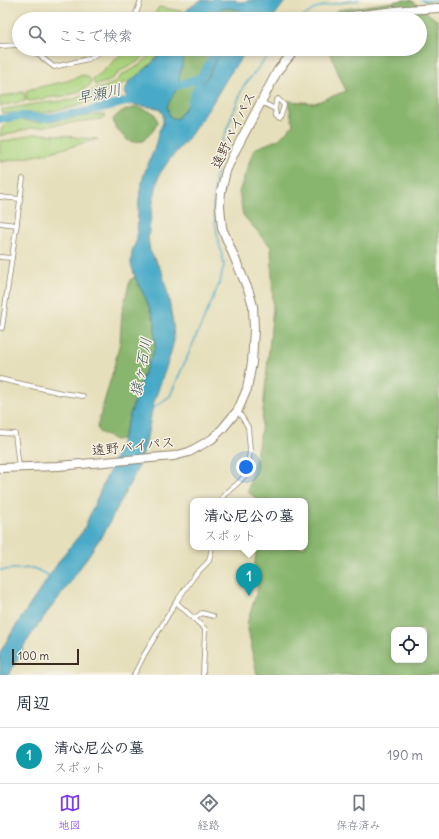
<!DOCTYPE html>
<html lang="ja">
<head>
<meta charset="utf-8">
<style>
	:root { --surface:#fff; --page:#f2f2f3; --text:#1f2937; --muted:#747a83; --line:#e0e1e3; --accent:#7c3aed }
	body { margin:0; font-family:Delius,"Klee One",sans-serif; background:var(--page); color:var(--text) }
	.controls { position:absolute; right:12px; bottom:12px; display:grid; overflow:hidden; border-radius:8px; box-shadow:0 2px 6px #0003 }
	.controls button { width:36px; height:36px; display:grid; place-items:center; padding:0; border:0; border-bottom:1px solid var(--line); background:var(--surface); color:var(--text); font:20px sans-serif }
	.scale { position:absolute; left:12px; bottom:10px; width:67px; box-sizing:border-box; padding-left:4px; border:2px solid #3b2a1e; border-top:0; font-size:11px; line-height:14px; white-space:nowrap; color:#3b2a1e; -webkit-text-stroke:3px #f7f3e8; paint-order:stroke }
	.you { position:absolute; left:246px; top:467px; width:14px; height:14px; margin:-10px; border:3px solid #fff; border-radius:50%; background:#1a73e8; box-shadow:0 0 0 6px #1a73e833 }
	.badge { display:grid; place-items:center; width:26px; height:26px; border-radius:50%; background:var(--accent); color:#fff; font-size:13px; font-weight:700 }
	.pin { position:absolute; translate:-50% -33px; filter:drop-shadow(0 1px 2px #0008) }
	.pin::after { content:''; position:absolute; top:21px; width:14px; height:12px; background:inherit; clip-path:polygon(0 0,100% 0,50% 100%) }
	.popup { position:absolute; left:190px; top:498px; width:118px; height:52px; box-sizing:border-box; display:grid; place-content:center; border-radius:8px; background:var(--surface); filter:drop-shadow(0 1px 3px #0005); font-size:13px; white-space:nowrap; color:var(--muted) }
	.popup b { font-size:15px; color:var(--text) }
	.popup::after { content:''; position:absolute; left:50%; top:100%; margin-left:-8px; border:8px solid transparent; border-top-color:var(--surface) }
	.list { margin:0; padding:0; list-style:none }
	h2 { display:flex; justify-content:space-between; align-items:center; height:52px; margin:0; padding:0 16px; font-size:17px }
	h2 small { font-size:13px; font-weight:400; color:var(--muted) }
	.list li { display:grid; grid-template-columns:26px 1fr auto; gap:12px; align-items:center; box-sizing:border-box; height:56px; padding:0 16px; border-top:1px solid var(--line) }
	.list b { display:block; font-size:15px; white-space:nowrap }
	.list p { margin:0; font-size:13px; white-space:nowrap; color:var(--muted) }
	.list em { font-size:13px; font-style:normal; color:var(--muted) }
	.icon { flex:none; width:22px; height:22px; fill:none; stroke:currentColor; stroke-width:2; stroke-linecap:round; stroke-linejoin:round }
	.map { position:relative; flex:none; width:439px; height:675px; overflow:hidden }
	.search { position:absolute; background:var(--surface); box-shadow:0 2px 6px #0003; left:12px; right:12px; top:12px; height:44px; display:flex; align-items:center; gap:10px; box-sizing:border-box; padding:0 14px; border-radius:22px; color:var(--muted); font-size:15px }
	.sheet { height:108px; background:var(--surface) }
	nav { display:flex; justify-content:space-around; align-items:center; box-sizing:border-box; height:56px; border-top:1px solid var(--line); background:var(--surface); font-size:11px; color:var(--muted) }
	nav a { display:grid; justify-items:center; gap:2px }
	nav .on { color:var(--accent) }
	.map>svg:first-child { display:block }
	.green { fill:#acd47f; stroke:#747f4e }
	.forest { fill:#89b66e; stroke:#627046; fill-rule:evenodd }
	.water { fill:#48aac8; stroke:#426a73 }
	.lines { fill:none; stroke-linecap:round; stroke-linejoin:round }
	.stream { stroke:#48aac8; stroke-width:1.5 }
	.river { stroke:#48aac8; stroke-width:8 }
	.street-casing { stroke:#90846c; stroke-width:5.5 }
	.highway-casing { stroke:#90846c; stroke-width:10 }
	.street { stroke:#fff; stroke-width:4 }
	.highway { stroke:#fff; stroke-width:8 }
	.labels { text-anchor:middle; stroke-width:3; stroke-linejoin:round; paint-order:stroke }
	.street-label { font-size:14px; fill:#3b2a1e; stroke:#f7f3e8 }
	.water-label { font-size:15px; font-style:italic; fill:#40575a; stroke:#f7f3e8 }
</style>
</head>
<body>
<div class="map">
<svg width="439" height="675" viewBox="0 0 439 675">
	<rect width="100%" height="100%" fill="#f7f3e8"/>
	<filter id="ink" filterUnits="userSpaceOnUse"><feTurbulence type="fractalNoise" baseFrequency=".025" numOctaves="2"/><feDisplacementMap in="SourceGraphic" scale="8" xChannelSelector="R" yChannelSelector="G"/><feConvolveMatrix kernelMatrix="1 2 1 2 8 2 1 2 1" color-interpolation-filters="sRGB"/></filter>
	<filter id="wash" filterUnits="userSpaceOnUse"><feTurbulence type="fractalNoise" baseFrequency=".012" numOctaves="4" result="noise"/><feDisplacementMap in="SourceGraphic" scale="16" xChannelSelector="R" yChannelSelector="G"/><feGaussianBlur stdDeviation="0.9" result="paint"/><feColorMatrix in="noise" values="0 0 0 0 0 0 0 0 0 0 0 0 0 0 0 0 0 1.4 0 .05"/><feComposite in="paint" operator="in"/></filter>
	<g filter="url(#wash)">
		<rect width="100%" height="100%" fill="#e6dfbb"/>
		<g class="green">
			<polygon points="159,7 186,12 182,19 151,19"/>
			<polygon points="127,49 150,49 140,60 132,65 122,70 108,82 95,85 93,78 100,74"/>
			<polygon points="155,49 164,49 150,65 129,82 123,83 116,88 100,95 89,102 78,106 43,113 2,113 1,110 35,104 72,100 94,90 107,86 114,83 123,74 133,69 142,63"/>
			<path d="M83 75C106 83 74 95 64 96 58 97 52 97 46 98 41 100 36 100 30 101L27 100 26 93V91L31 89 67 81Z"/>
			<polygon points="23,92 26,100 25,101 0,106 0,97"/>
			<path d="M105 114V117L101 119 31 128 0 136C0 130 4 124 10 121 16 118 27 121 34 122 58 122 82 116 105 114Z"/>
			<path d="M33 134H45L67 136 82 138 98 139C85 142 74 146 62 149 42 155 21 159 0 162V141L11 140Z"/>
		</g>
		<g class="forest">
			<path d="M405 0H411L439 22V675H257L247 624 258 587 254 569 257 547H305V501H259L248 492C251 471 258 452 261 431L273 308 271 247 243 215 239 192 254 149 279 139 293 125 288 101 315 103 346 91 328 49H420V19H333L338 10ZM394 630H424V660H394Z"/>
			<polygon points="219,8 231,8 241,11 236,19 204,19 209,13"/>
			<polygon points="185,49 221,49 208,76 177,119 170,117 167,106 176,90 182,67"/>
			<polygon points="137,107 154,113 158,122 153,131 143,141 133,142 127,140 115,127 113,119 122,111"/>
			<polygon points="135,277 145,297 155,322 155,348 142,378 122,439 115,440 99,432 97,427 113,371 120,342 122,312 130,280"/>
		</g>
		<g class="water">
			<path d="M201 0H236L238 2H245L250 0H286L272 19H236L241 11C227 6 214 7 204 19H182L188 9Z"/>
			<polygon points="164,49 185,49 182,67 176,90 167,106 170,117 177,119 208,76 221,49 248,49 229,75 208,110 187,140 169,160 159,175 153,202 148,238 150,251 162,272 168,295 173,323 174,341 170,356 153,405 146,443 139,466 105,531 65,590 46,614 25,644 9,675 0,675 0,652 12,632 64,554 83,531 101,489 119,449 142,378 155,348 155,322 145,297 135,277 131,264 132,251 137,239 138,211 140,191 144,174 154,150 159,131 163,123 163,114 158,108 128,104 125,91 129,82 150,65"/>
		</g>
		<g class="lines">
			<g class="stream">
				<polyline points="421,0 427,1 438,0"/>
				<polyline points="300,19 316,8 328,5 359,0"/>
				<polyline points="152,409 170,396 220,282 224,265 217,234 213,207 217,155 243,87 273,49"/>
				<polyline points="0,570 33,568 52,577"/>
			</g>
			<g class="river">
				<polyline points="216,0 217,19"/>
				<polyline points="168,89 201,77"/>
				<polyline points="191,104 201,77 217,49"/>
				<polyline points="0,119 21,116 45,118 80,113 138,99"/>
			</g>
		</g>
	</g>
	<g filter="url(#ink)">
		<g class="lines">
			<g class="street-casing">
				<g id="street">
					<polyline points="132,19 136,14 141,0"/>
					<polyline points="0,46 19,45"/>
					<polyline points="31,49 54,67 88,59 105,49"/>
					<polyline points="261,102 275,109 276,101 278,99 284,105 280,118 276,116 275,109"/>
					<polyline points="0,197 20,199"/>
					<polyline points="0,223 17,225"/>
					<polyline points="0,257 12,258"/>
					<polyline points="0,328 2,328 23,179"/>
					<polyline points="0,379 62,393 83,396"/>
					<polyline points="0,433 15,434 19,467"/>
					<polyline points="221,501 224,495 239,482 247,473 250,450 248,427 238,411"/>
					<polyline points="176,602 205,629 203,675"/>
					<polyline points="195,618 202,613 213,616"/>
					<polyline points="134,675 144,655 176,602 195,575 209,561 212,547"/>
				</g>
			</g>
			<g class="highway-casing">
				<g id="highway">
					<polyline points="344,19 352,16 405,10 439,8"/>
					<polyline points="0,468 58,466 174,456 189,452 212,439 223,428 238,410 247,389 252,363 254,329 253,306 249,292 222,228 220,206 221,192 226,171 235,151 278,70 296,49"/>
				</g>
			</g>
			<use href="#street" class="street"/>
			<use href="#highway" class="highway"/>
		</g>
	</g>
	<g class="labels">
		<g class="street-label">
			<text transform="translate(233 130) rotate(-64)" y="5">遠野バイパス</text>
			<text transform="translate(133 446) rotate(-6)" y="5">遠野バイパス</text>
		</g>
		<g class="water-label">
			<text transform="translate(99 94) rotate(-12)" y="5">早瀬川</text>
			<text transform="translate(141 367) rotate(-79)" y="5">猿ヶ石川</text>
		</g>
	</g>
</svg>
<div class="controls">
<button><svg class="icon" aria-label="locate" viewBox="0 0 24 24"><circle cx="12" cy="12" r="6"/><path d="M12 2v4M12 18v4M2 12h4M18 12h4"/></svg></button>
</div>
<div class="scale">100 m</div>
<div class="you"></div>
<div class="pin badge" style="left:249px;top:596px;background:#0f9aa8">1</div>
<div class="popup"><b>清心尼公の墓</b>スポット</div>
<div class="search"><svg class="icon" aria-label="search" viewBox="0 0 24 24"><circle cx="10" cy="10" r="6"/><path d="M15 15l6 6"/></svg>ここで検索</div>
</div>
<section class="sheet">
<h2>周辺<small></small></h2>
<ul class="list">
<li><span class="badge" style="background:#0f9aa8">1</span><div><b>清心尼公の墓</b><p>スポット</p></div><em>190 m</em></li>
</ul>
</section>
<nav>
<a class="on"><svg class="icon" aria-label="map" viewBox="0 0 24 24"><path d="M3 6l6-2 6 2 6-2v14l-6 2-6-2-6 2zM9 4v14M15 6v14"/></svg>地図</a>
<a><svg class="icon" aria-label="directions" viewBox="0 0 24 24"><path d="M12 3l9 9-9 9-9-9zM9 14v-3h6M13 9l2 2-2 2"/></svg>経路</a>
<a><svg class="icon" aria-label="saved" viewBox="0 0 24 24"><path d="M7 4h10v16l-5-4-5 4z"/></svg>保存済み</a>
</nav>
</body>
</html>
